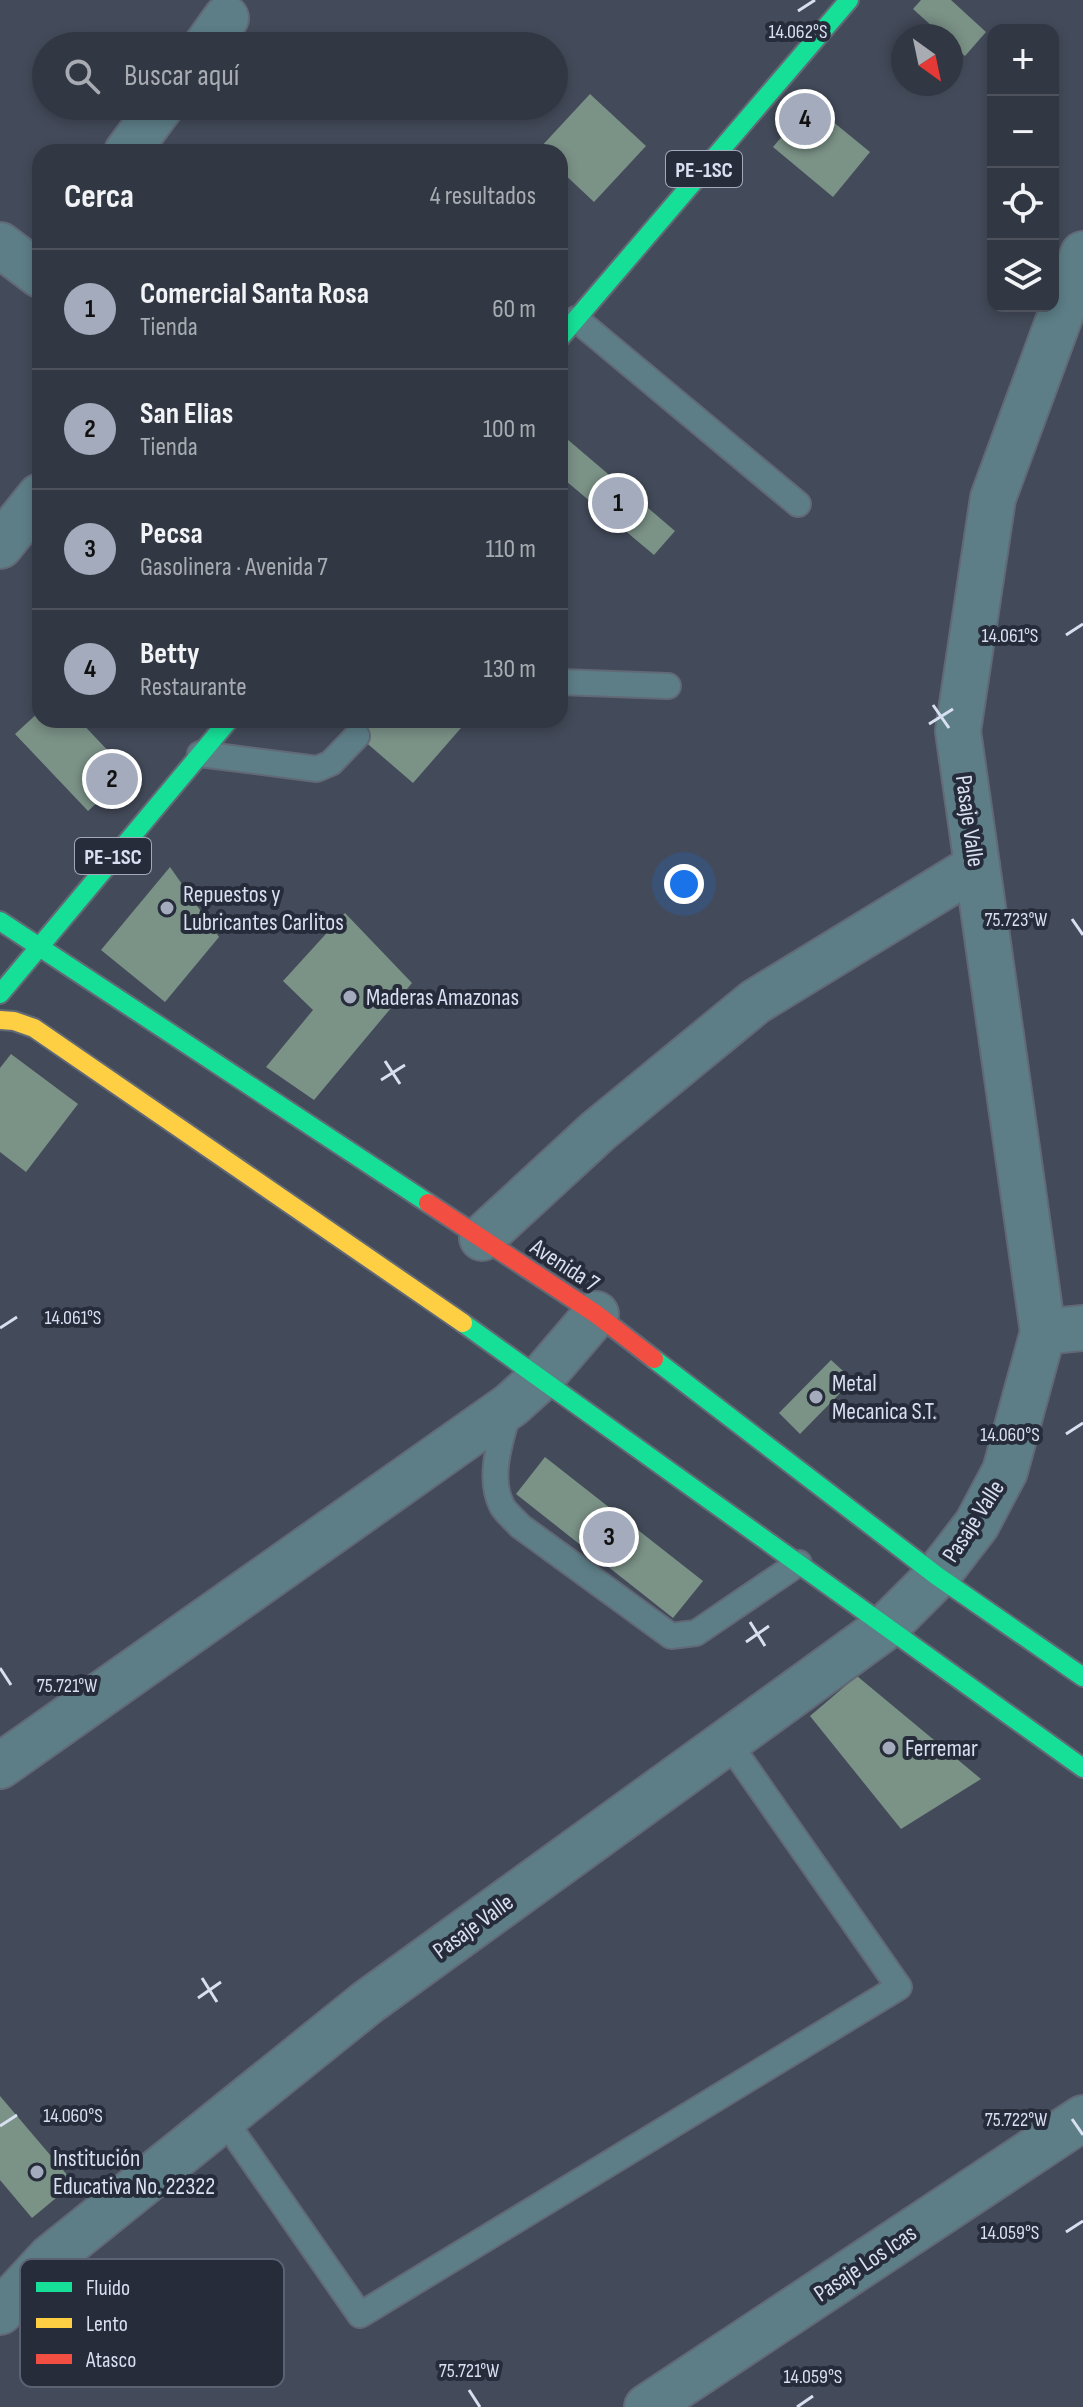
<!DOCTYPE html>
<html lang="es">
<head>
<meta charset="utf-8">
<style>
	:root { --surface:#323843; --page:#3d434e; --text:#f1f3f6; --muted:#a8acb2; --line:#4d525c; --accent:#a3abbc }
	body { margin:0; font-family:"Sofia Sans Condensed",sans-serif; background:var(--page); color:var(--text) }
	.controls { position:absolute; right:24px; top:24px; display:grid; overflow:hidden; border-radius:16px; box-shadow:0 4px 12px #0003 }
	.controls button { width:72px; height:72px; display:grid; place-items:center; padding:0; border:0; border-bottom:2px solid var(--line); background:var(--surface); color:var(--text); font:40px sans-serif }
	.compass { position:absolute; left:891px; top:24px; width:72px; height:72px; border-radius:50%; background:var(--surface); box-shadow:0 4px 12px #0003; rotate:147deg }
	.you { position:absolute; left:684px; top:884px; width:28px; height:28px; margin:-20px; border:6px solid #fff; border-radius:50%; background:#1a73e8; box-shadow:0 0 0 12px #1a73e833 }
	.badge { display:grid; place-items:center; width:52px; height:52px; border-radius:50%; background:var(--accent); color:#111; font-size:26px; font-weight:700 }
	.pin { position:absolute; translate:-50% -50%; border:4px solid #fff; box-shadow:0 2px 8px #0006 }
	.list { margin:0; padding:0; list-style:none }
	h2 { display:flex; justify-content:space-between; align-items:center; height:104px; margin:0; padding:0 32px; font-size:34px }
	h2 small { font-size:26px; font-weight:400; color:var(--muted) }
	.list li { display:grid; grid-template-columns:52px 1fr auto; gap:24px; align-items:center; box-sizing:border-box; height:120px; padding:0 32px; border-top:2px solid var(--line) }
	.list b { display:block; font-size:30px; white-space:nowrap }
	.list p { margin:0; font-size:26px; white-space:nowrap; color:var(--muted) }
	.list em { font-size:26px; font-style:normal; color:var(--muted) }
	.icon { flex:none; width:44px; height:44px; fill:none; stroke:currentColor; stroke-width:2; stroke-linecap:round; stroke-linejoin:round }
	.map { position:relative; flex:none; width:1083px; height:2407px; overflow:hidden }
	.search { position:absolute; background:var(--surface); box-shadow:0 4px 12px #0003; left:32px; top:32px; width:536px; height:88px; display:flex; align-items:center; gap:20px; box-sizing:border-box; padding:0 28px; border-radius:44px; color:var(--muted); font-size:30px }
	.panel { position:absolute; background:var(--surface); box-shadow:0 4px 12px #0003; left:32px; top:144px; width:536px; height:584px; border-radius:24px }
	.map>svg:first-child { display:block }
	.building { fill:#7b9287 }
	.lines { fill:none; stroke-linecap:round; stroke-linejoin:round }
	.lane-casing { stroke:#626976; stroke-width:28 }
	.street-casing { stroke:#626976; stroke-width:48 }
	.fast-casing { stroke:#626976; stroke-width:22 }
	.slow-casing { stroke:#626976; stroke-width:22 }
	.jam-casing { stroke:#626976; stroke-width:22 }
	.lane { stroke:#5d7e87; stroke-width:24 }
	.street { stroke:#5d7e87; stroke-width:44 }
	.fast { stroke:#16e098; stroke-width:18 }
	.slow { stroke:#ffcf43; stroke-width:18 }
	.jam { stroke:#f24e42; stroke-width:18 }
	.ticks { fill:none; stroke:#d7dff1; stroke-width:3 }
	.poi-dot { fill:#a3abbc; stroke:#262c3a; stroke-width:3 }
	.labels { text-anchor:middle; stroke-width:8; stroke-linejoin:round; paint-order:stroke }
	.shield { fill:#262c3a; stroke:#a2a9ba; stroke-width:2 }
	.shield-label { font-size:22px; font-weight:bold; fill:#d7dff1 }
	.street-label { font-size:24px; fill:#d7dff1; stroke:#262c3a }
	.poi-label { font-size:24px; fill:#d7dff1; stroke:#262c3a; text-anchor:start }
	.key { fill:#262c3a; stroke:#5b6271; stroke-width:2 }
	.key-label { font-size:22px; fill:#d7dff1 }
	.ticks-label { font-size:20px; text-anchor:middle; fill:#d7dff1; stroke:#262c3a; stroke-width:8; stroke-linejoin:round; paint-order:stroke }
</style>
</head>
<body>
<div class="map">
<svg width="1083" height="2407" viewBox="0 0 1083 2407">
	<rect width="100%" height="100%" fill="#434a59"/>
	<g class="building">
		<polygon points="921,0 951,0 986,32 965,56 951,44 951,36 943,36 913,9"/>
		<polygon points="590,94 646,146 594,202 560,170 560,152 538,150"/>
		<polygon points="810,103 870,152 833,197 773,147"/>
		<polygon points="560,433 675,531 654,555 560,476"/>
		<polygon points="40,711 40,720 79,720 129,773 88,811 15,734"/>
		<polygon points="340,720 452,720 461,728 413,783"/>
		<polygon points="170,867 219,937 165,1002 101,950"/>
		<polygon points="345,913 412,983 314,1100 266,1067 313,1010 283,981"/>
		<polygon points="11,1054 78,1104 26,1172 0,1152 0,1068"/>
		<polygon points="831,1360 853,1380 800,1434 779,1413"/>
		<polygon points="545,1457 703,1581 673,1618 516,1494"/>
		<polygon points="857,1676 981,1779 901,1829 810,1716"/>
		<polygon points="0,2096 74,2183 32,2218 0,2180"/>
	</g>
	<g class="lines">
		<g class="lane-casing">
			<g id="lane">
				<polyline points="576,319 798,504"/>
				<polyline points="560,682 668,686"/>
				<polyline points="200,754 317,769 331,763 357,736"/>
				<path d="M509 1410C501 1439 487 1477 502 1506 506 1513 515 1520 520 1526L671 1636 696 1633 799 1563"/>
				<polyline points="223,2118 360,2315 899,1987 728,1742"/>
			</g>
		</g>
		<g class="street-casing">
			<g id="street">
				<polyline points="206,46 226,18"/>
				<polyline points="127,152 161,106"/>
				<polyline points="0,245 40,275"/>
				<polyline points="0,546 40,496"/>
				<polyline points="482,1238 598,1131 755,1002 977,866"/>
				<polyline points="1043,1332 1083,1328"/>
				<polyline points="0,1766 511,1405 542,1377 596,1314"/>
				<polyline points="0,2312 50,2258 368,2002 887,1626 937,1576 977,1524 1005,1471 1043,1332 958,731 993,498 1083,254"/>
				<polyline points="647,2407 1083,2118"/>
			</g>
		</g>
		<g class="fast-casing">
			<g id="fast">
				<polyline points="560,338 849,0"/>
				<polyline points="0,921 428,1203"/>
				<polyline points="0,994 229,720"/>
				<polyline points="463,1323 1083,1768"/>
				<polyline points="654,1359 937,1576 1083,1677"/>
			</g>
		</g>
		<g class="slow-casing">
			<polyline id="slow" points="0,1020 14,1021 34,1028 463,1323"/>
		</g>
		<g class="jam-casing">
			<polyline id="jam" points="428,1203 596,1314 654,1359"/>
		</g>
		<use href="#lane" class="lane"/>
		<use href="#street" class="street"/>
		<use href="#fast" class="fast"/>
		<use href="#slow" class="slow"/>
		<use href="#jam" class="jam"/>
	</g>
	<path class="ticks" d="M798 11 815 0M1066 635 1083 624M933 705 949 728M929 724 953 709M1072 919 1083 935M385 1061 400 1084M381 1080 405 1065M0 1328 17 1317M1066 1434 1083 1423M750 1622 765 1646M746 1642 769 1626M0 1668 11 1685M202 1978 217 2002M198 1998 221 1982M1072 2119 1083 2135M0 2126 17 2115M1066 2232 1083 2221M469 2390 480 2407M797 2407 813 2396"/>
	<g class="poi-dot">
		<circle cx="167" cy="908" r="8"/>
		<circle cx="350" cy="997" r="8"/>
		<circle cx="816" cy="1397" r="8"/>
		<circle cx="889" cy="1748" r="8"/>
		<circle cx="37" cy="2172" r="8"/>
	</g>
	<g class="labels">
		<g class="shield">
			<rect x="666" y="151" width="76" height="36" rx="6"/>
			<rect x="75" y="838" width="76" height="36" rx="6"/>
		</g>
		<g class="shield-label">
			<text x="704" y="177">PE-1SC</text>
			<text x="113" y="864">PE-1SC</text>
		</g>
		<g class="street-label">
			<text transform="translate(970 821) rotate(82)" y="8">Pasaje Valle</text>
			<text transform="translate(565 1265) rotate(33)" y="8">Avenida 7</text>
			<text transform="translate(973 1521) rotate(-57)" y="8">Pasaje Valle</text>
			<text transform="translate(473 1926) rotate(-36)" y="8">Pasaje Valle</text>
			<text transform="translate(865 2263) rotate(-34)" y="8">Pasaje Los Icas</text>
		</g>
		<g class="poi-label">
			<text x="183" y="902">Repuestos y<tspan x="183" dy="28">Lubricantes Carlitos</tspan></text>
			<text x="366" y="1005">Maderas Amazonas</text>
			<text x="832" y="1391">Metal<tspan x="832" dy="28">Mecanica S.T.</tspan></text>
			<text x="905" y="1756">Ferremar</text>
			<text x="53" y="2166">Institución<tspan x="53" dy="28">Educativa No. 22322</tspan></text>
		</g>
	</g>
	<rect x="20" y="2259" width="264" height="128" rx="12" class="key"/>
	<rect x="36" y="2282" width="36" height="10" fill="#16e098"/>
	<rect x="36" y="2318" width="36" height="10" fill="#ffcf43"/>
	<rect x="36" y="2354" width="36" height="10" fill="#f24e42"/>
	<g class="key-label">
		<text x="86" y="2295">Fluido</text>
		<text x="86" y="2331">Lento</text>
		<text x="86" y="2367">Atasco</text>
	</g>
	<g class="ticks-label">
		<text x="798" y="38">14.062°S</text>
		<text x="1010" y="642">14.061°S</text>
		<text x="1016" y="926">75.723°W</text>
		<text x="73" y="1324">14.061°S</text>
		<text x="1010" y="1441">14.060°S</text>
		<text x="67" y="1692">75.721°W</text>
		<text x="73" y="2122">14.060°S</text>
		<text x="1016" y="2126">75.722°W</text>
		<text x="1010" y="2239">14.059°S</text>
		<text x="469" y="2377">75.721°W</text>
		<text x="813" y="2383">14.059°S</text>
	</g>
</svg>
<div class="controls">
<button>+</button>
<button>−</button>
<button><svg class="icon" aria-label="locate" viewBox="0 0 24 24"><circle cx="12" cy="12" r="6"/><path d="M12 2v4M12 18v4M2 12h4M18 12h4"/></svg></button>
<button><svg class="icon" aria-label="layers" viewBox="0 0 24 24"><path d="M12 4l9 5-9 5-9-5zM3 14l9 5 9-5"/></svg></button>
</div>
<svg class="compass" viewBox="-18 -18 36 36"><path d="M0-13l5 13h-10z" fill="#e53935"/><path d="M0 13l5-13h-10z" fill="#a8acb2"/></svg>
<div class="you"></div>
<div class="pin badge" style="left:618px;top:503px">1</div>
<div class="pin badge" style="left:112px;top:779px">2</div>
<div class="pin badge" style="left:609px;top:1537px">3</div>
<div class="pin badge" style="left:805px;top:119px">4</div>
<div class="search"><svg class="icon" aria-label="search" viewBox="0 0 24 24"><circle cx="10" cy="10" r="6"/><path d="M15 15l6 6"/></svg>Buscar aquí</div>
<section class="panel">
<h2>Cerca<small>4 resultados</small></h2>
<ul class="list">
<li><span class="badge">1</span><div><b>Comercial Santa Rosa</b><p>Tienda</p></div><em>60 m</em></li>
<li><span class="badge">2</span><div><b>San Elias</b><p>Tienda</p></div><em>100 m</em></li>
<li><span class="badge">3</span><div><b>Pecsa</b><p>Gasolinera · Avenida 7</p></div><em>110 m</em></li>
<li><span class="badge">4</span><div><b>Betty</b><p>Restaurante</p></div><em>130 m</em></li>
</ul>
</section>
</div>
</body>
</html>
